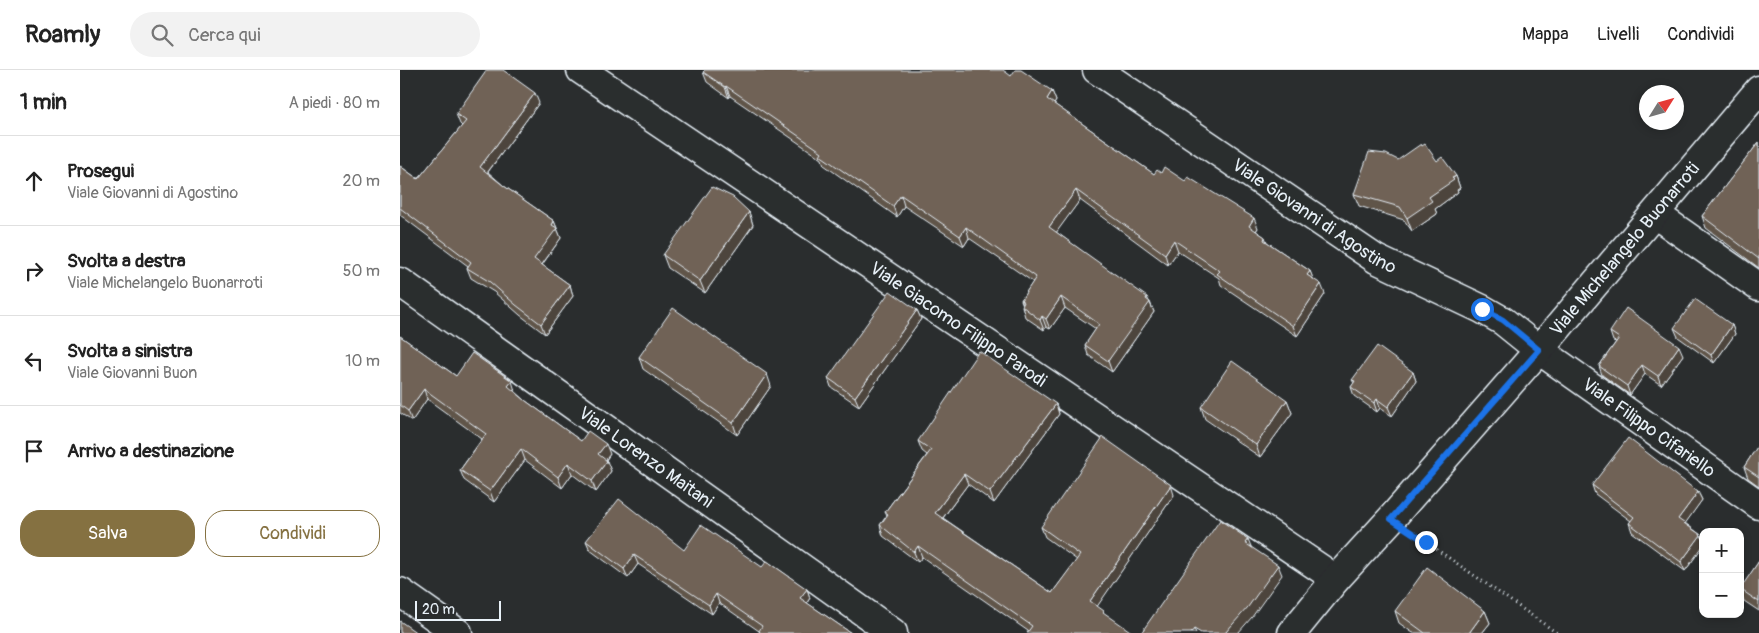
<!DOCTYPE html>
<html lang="it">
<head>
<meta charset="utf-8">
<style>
	:root { --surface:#fff; --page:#f2f2f2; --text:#222; --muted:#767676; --line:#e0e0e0; --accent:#857141 }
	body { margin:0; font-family:Pangolin,sans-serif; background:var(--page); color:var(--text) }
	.controls { position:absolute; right:15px; bottom:15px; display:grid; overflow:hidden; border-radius:10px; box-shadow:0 2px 8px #0003 }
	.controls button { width:45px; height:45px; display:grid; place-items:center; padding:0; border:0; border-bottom:1px solid var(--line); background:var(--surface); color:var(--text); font:25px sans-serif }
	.compass { position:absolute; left:1239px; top:15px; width:45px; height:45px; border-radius:50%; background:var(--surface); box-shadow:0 2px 8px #0003; rotate:53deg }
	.scale { position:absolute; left:15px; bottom:12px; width:86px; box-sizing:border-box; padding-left:5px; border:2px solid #e8f1f8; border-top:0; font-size:14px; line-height:18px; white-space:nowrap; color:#e8f1f8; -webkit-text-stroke:4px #2a2d2e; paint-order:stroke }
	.stop { position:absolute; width:15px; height:15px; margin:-11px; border:4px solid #1a73e8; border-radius:50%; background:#fff }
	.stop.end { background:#1a73e8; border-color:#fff; box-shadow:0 1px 5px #0008 }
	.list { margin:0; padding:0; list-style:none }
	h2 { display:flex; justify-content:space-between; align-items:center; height:65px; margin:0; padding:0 20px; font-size:21px }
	h2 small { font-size:16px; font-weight:400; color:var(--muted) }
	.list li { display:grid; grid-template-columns:32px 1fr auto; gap:15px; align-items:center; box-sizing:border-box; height:90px; padding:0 20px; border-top:1px solid var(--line) }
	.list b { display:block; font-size:19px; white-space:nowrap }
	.list p { margin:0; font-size:16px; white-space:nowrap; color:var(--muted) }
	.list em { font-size:16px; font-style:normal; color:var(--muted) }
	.actions { display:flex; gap:10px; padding:15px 20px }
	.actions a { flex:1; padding:11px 0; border:1px solid var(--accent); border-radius:20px; text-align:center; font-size:18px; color:var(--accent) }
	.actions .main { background:var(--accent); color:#fff }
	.icon { flex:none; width:28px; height:28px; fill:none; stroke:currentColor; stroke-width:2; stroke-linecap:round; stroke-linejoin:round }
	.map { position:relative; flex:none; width:1359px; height:563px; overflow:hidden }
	header { display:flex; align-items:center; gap:30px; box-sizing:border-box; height:70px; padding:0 25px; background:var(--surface); border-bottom:1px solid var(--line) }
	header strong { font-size:24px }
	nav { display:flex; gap:28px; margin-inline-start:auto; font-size:18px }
	.search { width:350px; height:45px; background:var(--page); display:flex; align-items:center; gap:12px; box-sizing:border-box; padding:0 18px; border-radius:28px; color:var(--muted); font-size:19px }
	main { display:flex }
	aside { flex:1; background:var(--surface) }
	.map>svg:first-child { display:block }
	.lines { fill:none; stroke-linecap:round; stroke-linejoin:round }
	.street-casing { stroke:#e8f1f8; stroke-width:31 }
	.path { stroke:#e8f1f8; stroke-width:3; stroke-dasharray:1 4; stroke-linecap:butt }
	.street { stroke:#2a2d2e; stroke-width:28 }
	.wall { fill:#60544a; stroke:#e8f1f8 }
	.shaded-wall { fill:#4e453c; stroke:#e8f1f8 }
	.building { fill:#706256; stroke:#e8f1f8 }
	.route { stroke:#1a73e8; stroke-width:6 }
	.labels { text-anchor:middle; stroke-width:4; stroke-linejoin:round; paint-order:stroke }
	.street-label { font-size:18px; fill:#e8f1f8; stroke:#2a2d2e }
</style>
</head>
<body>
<header>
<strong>Roamly</strong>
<div class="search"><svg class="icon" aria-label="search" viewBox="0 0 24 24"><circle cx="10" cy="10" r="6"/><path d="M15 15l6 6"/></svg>Cerca qui</div>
<nav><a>Mappa</a><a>Livelli</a><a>Condividi</a></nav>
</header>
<main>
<aside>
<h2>1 min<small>A piedi · 80 m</small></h2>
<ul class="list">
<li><svg class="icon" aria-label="ahead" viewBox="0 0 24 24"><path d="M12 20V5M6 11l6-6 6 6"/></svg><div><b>Prosegui</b><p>Viale Giovanni di Agostino</p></div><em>20 m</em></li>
<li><svg class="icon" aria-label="right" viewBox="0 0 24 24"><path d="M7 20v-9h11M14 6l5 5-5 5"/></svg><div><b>Svolta a destra</b><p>Viale Michelangelo Buonarroti</p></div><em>50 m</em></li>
<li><svg class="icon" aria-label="left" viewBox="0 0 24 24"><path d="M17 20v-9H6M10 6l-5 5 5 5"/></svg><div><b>Svolta a sinistra</b><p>Viale Giovanni Buon</p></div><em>10 m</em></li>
<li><svg class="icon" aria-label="arrive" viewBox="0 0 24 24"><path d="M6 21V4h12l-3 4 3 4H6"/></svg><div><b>Arrivo a destinazione</b></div></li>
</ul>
<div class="actions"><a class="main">Salva</a><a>Condividi</a></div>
</aside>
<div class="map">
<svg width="1359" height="563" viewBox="0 0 1359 563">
	<rect width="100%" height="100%" fill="#2a2d2e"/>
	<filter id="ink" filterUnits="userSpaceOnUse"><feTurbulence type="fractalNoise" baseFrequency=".02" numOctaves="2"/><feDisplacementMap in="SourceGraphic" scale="10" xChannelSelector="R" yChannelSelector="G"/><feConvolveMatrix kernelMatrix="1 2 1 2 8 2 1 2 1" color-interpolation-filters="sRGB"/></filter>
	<g filter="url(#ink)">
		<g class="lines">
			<g class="street-casing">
				<g id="street">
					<path id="s1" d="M181 0 936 509"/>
					<path id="s2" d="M697 0 976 189 1082 239 1103 251 1139 280 1359 435"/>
					<polyline points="1255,144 1359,217"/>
					<path id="s3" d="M0 212 493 563"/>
					<polyline points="0,522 58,563"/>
					<path id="s4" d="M892 563 936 509 991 449 1139 280 1359 20"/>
				</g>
			</g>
			<polyline class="path" points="1016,465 1157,563"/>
			<use href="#street" class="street"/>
		</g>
		<g class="wall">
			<polygon points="303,2 611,6 652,21 656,31 654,34 754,104 761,103 858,158 856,161 865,167 867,172 910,201 913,209 925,224 897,266 821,215 819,208 778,181 768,195 680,130 656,162 750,232 754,242 712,302 688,285 685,275 696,259 665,238 650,259 646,257 644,260 625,247 622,236 623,235 621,230 633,212 569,168 564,176 504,136 497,147 424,95 422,89 330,26 329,28 307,12"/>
			<polygon points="139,33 88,102 104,116 154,151 161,168 142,195 170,215 173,226 145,264 120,245 94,222 71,208 67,198 68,196 0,145 0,96 18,109 62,56 60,54 56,44"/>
			<polygon points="1359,72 1359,198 1306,158 1302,146"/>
			<polygon points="1037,91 1056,106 1060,118 1057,120 1058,122 1035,139 1037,144 1012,161 1004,150 959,136 954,124"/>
			<polygon points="349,142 353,155 305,223 268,198 263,185"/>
			<polygon points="517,240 521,249 459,336 431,317 428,308"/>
			<polygon points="1332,255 1335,264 1314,293 1278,267 1274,258"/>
			<polygon points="1210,262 1283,285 1261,315 1245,304 1230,325 1202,305 1199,296 1216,272 1213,271"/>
			<polygon points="0,266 56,306 115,321 126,331 181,371 210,384 206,390 211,401 196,422 172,404 162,418 125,390 94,432 64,410 60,400 82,369 27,329 12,351 0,343"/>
			<polygon points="239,287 371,316 337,365 243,299"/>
			<polygon points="1013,302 1016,311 992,346 980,338 977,342 954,326 951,317 954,313 952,310"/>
			<polygon points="887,330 892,343 860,387 805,349 801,337"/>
			<polygon points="656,334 659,344 594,433 568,414 543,448 652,523 677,490 645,467 641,457 774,425 697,536 628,561 522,487 518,492 483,466 480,455 487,446 485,442 527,385 522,381 518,371"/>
			<polygon points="1359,374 1359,416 1348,408 1344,397"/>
			<polygon points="1192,415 1298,422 1302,430 1285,453 1301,465 1303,470 1303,476 1285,501 1232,462 1229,453 1231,451 1195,424"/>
			<polygon points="186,471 284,480 362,497 407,519 410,528 407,533 451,563 360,563 359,561 319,533 312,544 238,494 228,508 190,480"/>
			<polygon points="1359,491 1359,541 1344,531 1340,520"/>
			<polygon points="995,541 1085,541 1090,553 1082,563 1013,563 999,553"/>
		</g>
		<g class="shaded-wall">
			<polygon points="326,16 330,26 329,28 325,17"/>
			<polygon points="652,21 656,31 651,39 647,29"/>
			<polygon points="135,23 139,33 84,107 80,97"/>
			<polygon points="1056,106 1060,118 1057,120 1058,122 1035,139 1037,144 1012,161 1007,148 1029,127"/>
			<polygon points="676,120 680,130 653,167 649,157"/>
			<polygon points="501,125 504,136 497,147 493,136"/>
			<polygon points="349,142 353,155 305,223 300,211"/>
			<polygon points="854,148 858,158 852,166 849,156"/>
			<polygon points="154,151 161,168 138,200 134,189 152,155"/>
			<polygon points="566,157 569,168 564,176 560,166"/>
			<polygon points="774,170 778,181 768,195 765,184"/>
			<polygon points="910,201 914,211 907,205"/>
			<polygon points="921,214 925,224 897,266 893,256"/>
			<polygon points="170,215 173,226 145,264 141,254"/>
			<polygon points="661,227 665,238 650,259 646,249"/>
			<polygon points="747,227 754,242 712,302 708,291"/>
			<polygon points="517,240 521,249 459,336 455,327"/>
			<polygon points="642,246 646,257 644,260 640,250"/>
			<polygon points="1332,255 1335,264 1314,293 1311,285"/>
			<polygon points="1279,276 1283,285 1261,315 1258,306"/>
			<polygon points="1242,295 1245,304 1230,325 1227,316"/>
			<polygon points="1013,302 1016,311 992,346 988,337"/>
			<polygon points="367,304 371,316 337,365 333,353"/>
			<polygon points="112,311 115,321 112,326 108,316"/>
			<polygon points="24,319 27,329 12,351 8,341"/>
			<polygon points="977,329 980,338 977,342 974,333"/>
			<polygon points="887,330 892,343 860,387 856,375"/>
			<polygon points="656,334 659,344 594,433 590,422"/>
			<polygon points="206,374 210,384 202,395 198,384"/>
			<polygon points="121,379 125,390 94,432 90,421"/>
			<polygon points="207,391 211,401 196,422 192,411"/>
			<polygon points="168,393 172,404 162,418 158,407"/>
			<polygon points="564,404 568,414 539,453 535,443"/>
			<polygon points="771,415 774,425 694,541 690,531"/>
			<polygon points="1298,422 1302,430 1282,458 1278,449"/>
			<polygon points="1301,465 1303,470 1303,476 1285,501 1281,492"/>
			<polygon points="848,469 852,479 845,473"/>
			<polygon points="518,476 522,487 518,492 514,482"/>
			<polygon points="234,485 238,494 228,508 224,499"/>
			<polygon points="878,495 882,505 852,547 838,563 825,563"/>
			<polygon points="407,519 410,528 404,537 400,528"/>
			<polygon points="316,524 319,533 312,544 309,535"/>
			<polygon points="1085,541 1090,553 1082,563 1069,563"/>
			<polygon points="794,559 796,563 791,563"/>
		</g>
		<g class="building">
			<polygon points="87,0 103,0 135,23 80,97 104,116 154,151 152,155 157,158 134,189 170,215 141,254 116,235 90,212 67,198 71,192 0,138 0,96 18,109 66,51 56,44"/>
			<polygon points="305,0 603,0 611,6 615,0 621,0 652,21 647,29 754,104 757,100 761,103 764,97 785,111 788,107 854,148 849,156 865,167 864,170 910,201 907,205 921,214 893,256 817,204 820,201 774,170 765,184 676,120 649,157 747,227 746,229 750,232 708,291 685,275 699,254 661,227 646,249 642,246 640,250 622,236 624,232 621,230 636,207 566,157 560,166 501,125 493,136 420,85 422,82 326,16 325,17 303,2"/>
			<polygon points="1359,72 1359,189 1302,146"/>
			<polygon points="1021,74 1022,76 1025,74 1037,91 1042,87 1056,106 1052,108 1054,110 1029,127 1032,131 1007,148 1000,137 954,124 969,82 986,84 998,90"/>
			<polygon points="312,117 333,127 349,142 300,211 263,185"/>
			<polygon points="490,221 517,240 455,327 428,308"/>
			<polygon points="1295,229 1332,255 1311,285 1274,258"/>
			<polygon points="273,238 367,304 333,353 239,287"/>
			<polygon points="1226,238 1279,276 1258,306 1242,295 1227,316 1199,296 1219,268 1210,262"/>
			<polygon points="0,266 56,306 72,283 112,311 108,316 126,331 181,371 188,361 206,374 198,384 207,391 192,411 168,393 158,407 121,379 90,421 60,400 86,364 24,319 8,341 0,335"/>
			<polygon points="977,276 1013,302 988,337 977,329 974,333 951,317 955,311 952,310"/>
			<polygon points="579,281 656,334 590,422 564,404 535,443 652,523 680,485 641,457 703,367 771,415 690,531 704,541 703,542 733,563 627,563 632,556 518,476 514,482 480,455 488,444 485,442 531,380 518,371"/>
			<polygon points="832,291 887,330 856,375 801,337"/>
			<polygon points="1228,368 1298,422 1278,449 1301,465 1281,492 1229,453 1234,447 1192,415"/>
			<polygon points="1359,374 1359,407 1344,397"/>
			<polygon points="219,429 284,480 301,455 362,497 367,491 407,519 400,528 451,563 361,563 359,561 362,556 316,524 309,535 234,485 224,499 186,471"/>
			<polygon points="820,450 848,469 845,473 878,495 848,537 825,563 801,563 794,559 791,563 741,563"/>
			<polygon points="1359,491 1359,532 1340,519"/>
			<polygon points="1027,497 1085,541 1069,563 1025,563 995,541"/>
			<polygon points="0,551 17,563 0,563"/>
		</g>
	</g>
	<g class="lines" filter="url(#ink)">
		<polyline class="route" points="1026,472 991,449 1139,280 1103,250 1082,239"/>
	</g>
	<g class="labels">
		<g class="street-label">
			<text dy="6" stroke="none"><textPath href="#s2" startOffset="262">Viale Giovanni di Agostino</textPath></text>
			<text dy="6" stroke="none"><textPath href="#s4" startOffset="508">Viale Michelangelo Buonarroti</textPath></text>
			<text dy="6" stroke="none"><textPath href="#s1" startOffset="455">Viale Giacomo Filippo Parodi</textPath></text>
			<text dy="6" stroke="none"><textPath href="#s2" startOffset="659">Viale Filippo Cifariello</textPath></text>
			<text dy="6" stroke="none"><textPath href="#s3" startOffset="302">Viale Lorenzo Maitani</textPath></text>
		</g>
	</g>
</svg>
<div class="controls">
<button>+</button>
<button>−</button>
</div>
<svg class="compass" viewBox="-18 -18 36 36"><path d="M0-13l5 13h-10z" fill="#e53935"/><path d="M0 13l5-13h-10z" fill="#767676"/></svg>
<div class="scale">20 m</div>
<div class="stop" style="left:1082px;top:239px"></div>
<div class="stop end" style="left:1026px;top:472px"></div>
</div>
</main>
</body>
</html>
